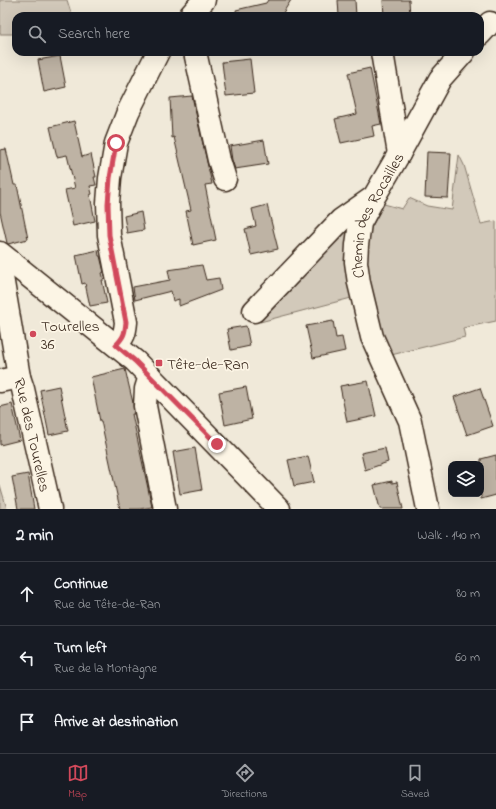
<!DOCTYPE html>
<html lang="en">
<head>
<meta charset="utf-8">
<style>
	:root { --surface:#171b24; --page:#20242c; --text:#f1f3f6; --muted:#9ea1a6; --line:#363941; --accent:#d1495b }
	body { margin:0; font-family:"Indie Flower",sans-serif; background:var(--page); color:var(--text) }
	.controls { position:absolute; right:12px; bottom:12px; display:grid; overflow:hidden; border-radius:8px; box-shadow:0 4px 16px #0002 }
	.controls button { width:36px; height:36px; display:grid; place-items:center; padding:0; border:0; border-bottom:1px solid var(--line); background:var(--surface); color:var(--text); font:20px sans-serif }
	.stop { position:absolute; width:12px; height:12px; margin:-9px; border:3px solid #d1495b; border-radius:50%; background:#fff }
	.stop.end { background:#d1495b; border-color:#fff; box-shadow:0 1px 4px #0008 }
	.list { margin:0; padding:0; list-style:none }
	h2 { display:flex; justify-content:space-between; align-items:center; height:52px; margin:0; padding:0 16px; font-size:17px }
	h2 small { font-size:13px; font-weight:400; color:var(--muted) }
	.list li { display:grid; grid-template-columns:26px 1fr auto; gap:12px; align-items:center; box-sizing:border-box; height:64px; padding:0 16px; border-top:1px solid var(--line) }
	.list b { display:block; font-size:15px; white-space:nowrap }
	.list p { margin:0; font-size:13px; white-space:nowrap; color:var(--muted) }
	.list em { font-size:13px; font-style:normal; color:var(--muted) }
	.icon { flex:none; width:22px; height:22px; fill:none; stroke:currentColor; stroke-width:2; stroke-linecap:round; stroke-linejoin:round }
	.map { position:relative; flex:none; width:496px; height:509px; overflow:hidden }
	.search { position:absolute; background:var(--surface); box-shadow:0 4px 16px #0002; left:12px; right:12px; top:12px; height:44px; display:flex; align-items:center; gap:10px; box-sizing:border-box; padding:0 14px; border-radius:12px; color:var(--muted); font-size:15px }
	.sheet { height:244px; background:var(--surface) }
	nav { display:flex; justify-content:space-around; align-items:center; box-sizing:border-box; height:56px; border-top:1px solid var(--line); background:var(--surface); font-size:11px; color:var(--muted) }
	nav a { display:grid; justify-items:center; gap:2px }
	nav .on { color:var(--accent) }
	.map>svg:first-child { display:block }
	.green { fill:#d2c9ba; stroke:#867a6c }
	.building { fill:#beb3a4; stroke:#3b2a1e }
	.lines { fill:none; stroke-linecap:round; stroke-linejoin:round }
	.minor-casing { stroke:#3b2a1e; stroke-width:25 }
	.minor { stroke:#fcf5e5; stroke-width:22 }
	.route { stroke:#d1495b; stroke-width:5 }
	.poi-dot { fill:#d1495b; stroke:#fcf5e5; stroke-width:1.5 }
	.labels { text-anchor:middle; stroke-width:3.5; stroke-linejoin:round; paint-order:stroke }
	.street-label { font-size:16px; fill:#3b2a1e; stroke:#fcf5e5 }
	.poi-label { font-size:16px; fill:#3b2a1e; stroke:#fcf5e5; text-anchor:start }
</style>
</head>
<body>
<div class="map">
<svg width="496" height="509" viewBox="0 0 496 509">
	<rect width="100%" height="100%" fill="#f0e9d9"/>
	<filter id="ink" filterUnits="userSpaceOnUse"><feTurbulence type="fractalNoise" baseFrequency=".025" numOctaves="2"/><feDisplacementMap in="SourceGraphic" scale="8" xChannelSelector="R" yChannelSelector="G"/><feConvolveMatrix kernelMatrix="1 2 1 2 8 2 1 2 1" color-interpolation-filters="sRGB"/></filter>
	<g filter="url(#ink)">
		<g class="green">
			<polygon points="0,0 67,0 72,16 16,16 16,34 0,34"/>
			<polygon points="459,155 464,165 481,224 496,221 496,321 463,328 465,337 391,355 380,327 367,272 366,246 370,230 384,204 402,209 409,198 427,206 452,210"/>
			<polygon points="353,218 355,297 260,322 261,310"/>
			<polygon points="0,485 7,509 0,509"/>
		</g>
		<g class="building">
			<polygon points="268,0 291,0 281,16 237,16 236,10 266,3"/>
			<polygon points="338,0 355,0 356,16 339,16"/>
			<polygon points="383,0 409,0 410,16 384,16"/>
			<polygon points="60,56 66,87 44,92 38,60"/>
			<polygon points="250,59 254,93 226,96 222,62"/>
			<polygon points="370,68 381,124 372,126 374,136 341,143 335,119 357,114 348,73"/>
			<polygon points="192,96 212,184 205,185 216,240 193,245 186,211 191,210 174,137 172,138 170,98"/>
			<polygon points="74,121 82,157 91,154 96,177 94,177 96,185 90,186 92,194 90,195 95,221 73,226 65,190 75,188 67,155 57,157 50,127"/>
			<polygon points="264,140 268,164 235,169 232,160 230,146"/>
			<polygon points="6,149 14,185 17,185 28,239 8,244 7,243 0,212 0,150"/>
			<polygon points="427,152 451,153 448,198 425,197"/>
			<polygon points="267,205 278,249 251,255 245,229 256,226 252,209"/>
			<polygon points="141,212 144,230 127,233 124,216"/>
			<polygon points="98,250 99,256 100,256 104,272 102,273 104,280 102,280 107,303 90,306 85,283 82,284 76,255"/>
			<polygon points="202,265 206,280 219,278 221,290 179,306 179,299 173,301 171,291 135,300 133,287 170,280 168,270"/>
			<polygon points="333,321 336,338 342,337 345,351 313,358 306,326"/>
			<polygon points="246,326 250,346 231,350 227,329"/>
			<polygon points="125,369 133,403 134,414 132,414 152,507 139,509 120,509 101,421 100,421 91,377"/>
			<polygon points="368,381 376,416 347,422 340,386"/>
			<polygon points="59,386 68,431 49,435 40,390"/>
			<polygon points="246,387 252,419 225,425 219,392"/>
			<polygon points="480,388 493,426 467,435 454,397"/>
			<polygon points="12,404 20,440 0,445 0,407"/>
			<polygon points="195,448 202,490 180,494 173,452"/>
			<polygon points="385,448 388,462 365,470 361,453"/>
			<polygon points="496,455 496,495 481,499 481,459"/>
			<polygon points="308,456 314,482 294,486 288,460"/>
			<polygon points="28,474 34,509 18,509 12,477"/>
			<polygon points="392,481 392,483 397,482 403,509 380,509 374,485"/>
		</g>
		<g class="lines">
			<g class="minor-casing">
				<g id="minor">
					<polyline points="190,16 204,0"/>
					<polyline points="480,34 490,23"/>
					<polyline points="195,52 219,160 225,179"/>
					<polyline points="382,52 399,154"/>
					<polyline points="0,253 135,361 279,509"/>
					<path id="s1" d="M0 265 19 377 23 389 50 509"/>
					<polyline points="254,311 341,220 371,199"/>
					<path d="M116 345C124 337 125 333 126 322L109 235 108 203 110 178 116 143 128 112 158 52"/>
					<polyline points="150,376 146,389 145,406 165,509"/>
					<polyline points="0,381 19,377"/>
					<path id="s2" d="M428 509 410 421 372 337 359 283 356 262 357 245 360 223 374 197 399 154 440 79 464 52"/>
				</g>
			</g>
			<use href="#minor" class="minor"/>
		</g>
	</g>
	<g class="lines" filter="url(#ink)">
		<path class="route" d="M116 143 110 178 108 204 109 235 126 322C125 333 124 337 116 345L135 361 217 444"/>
	</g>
	<g class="poi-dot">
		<circle cx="33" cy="334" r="4"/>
		<rect x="155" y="359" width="8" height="8" rx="2"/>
	</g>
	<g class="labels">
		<g class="street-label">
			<text dy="6" stroke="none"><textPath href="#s2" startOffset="310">Chemin des Rocailles</textPath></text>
			<text dy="6" stroke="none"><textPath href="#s1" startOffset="173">Rue des Tourelles</textPath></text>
		</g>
		<g class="poi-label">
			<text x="41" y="331">Tourelles<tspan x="41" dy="18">36</tspan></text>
			<text x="167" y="369">Tête-de-Ran</text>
		</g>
	</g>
</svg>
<div class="controls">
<button><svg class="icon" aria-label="layers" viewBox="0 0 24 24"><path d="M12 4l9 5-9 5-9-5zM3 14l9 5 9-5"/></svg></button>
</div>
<div class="stop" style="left:116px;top:143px"></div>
<div class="stop end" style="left:217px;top:444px"></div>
<div class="search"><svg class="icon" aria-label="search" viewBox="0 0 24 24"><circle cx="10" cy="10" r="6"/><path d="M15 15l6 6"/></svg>Search here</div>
</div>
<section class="sheet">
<h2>2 min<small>Walk · 140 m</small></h2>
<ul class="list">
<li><svg class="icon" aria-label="ahead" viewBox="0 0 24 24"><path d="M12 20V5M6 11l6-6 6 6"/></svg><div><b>Continue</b><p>Rue de Tête-de-Ran</p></div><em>80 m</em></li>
<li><svg class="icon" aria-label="left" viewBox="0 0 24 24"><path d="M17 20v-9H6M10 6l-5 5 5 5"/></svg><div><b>Turn left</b><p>Rue de la Montagne</p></div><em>60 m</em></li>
<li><svg class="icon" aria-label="arrive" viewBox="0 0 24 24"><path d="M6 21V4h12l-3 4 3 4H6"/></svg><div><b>Arrive at destination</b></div></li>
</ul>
</section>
<nav>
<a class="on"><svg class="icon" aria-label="map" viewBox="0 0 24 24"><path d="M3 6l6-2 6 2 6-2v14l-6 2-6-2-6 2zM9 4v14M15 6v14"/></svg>Map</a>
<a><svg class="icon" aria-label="directions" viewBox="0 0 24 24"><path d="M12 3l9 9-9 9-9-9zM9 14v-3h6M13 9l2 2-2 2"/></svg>Directions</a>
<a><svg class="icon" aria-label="saved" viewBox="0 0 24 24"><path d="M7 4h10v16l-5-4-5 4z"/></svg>Saved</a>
</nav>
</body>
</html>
